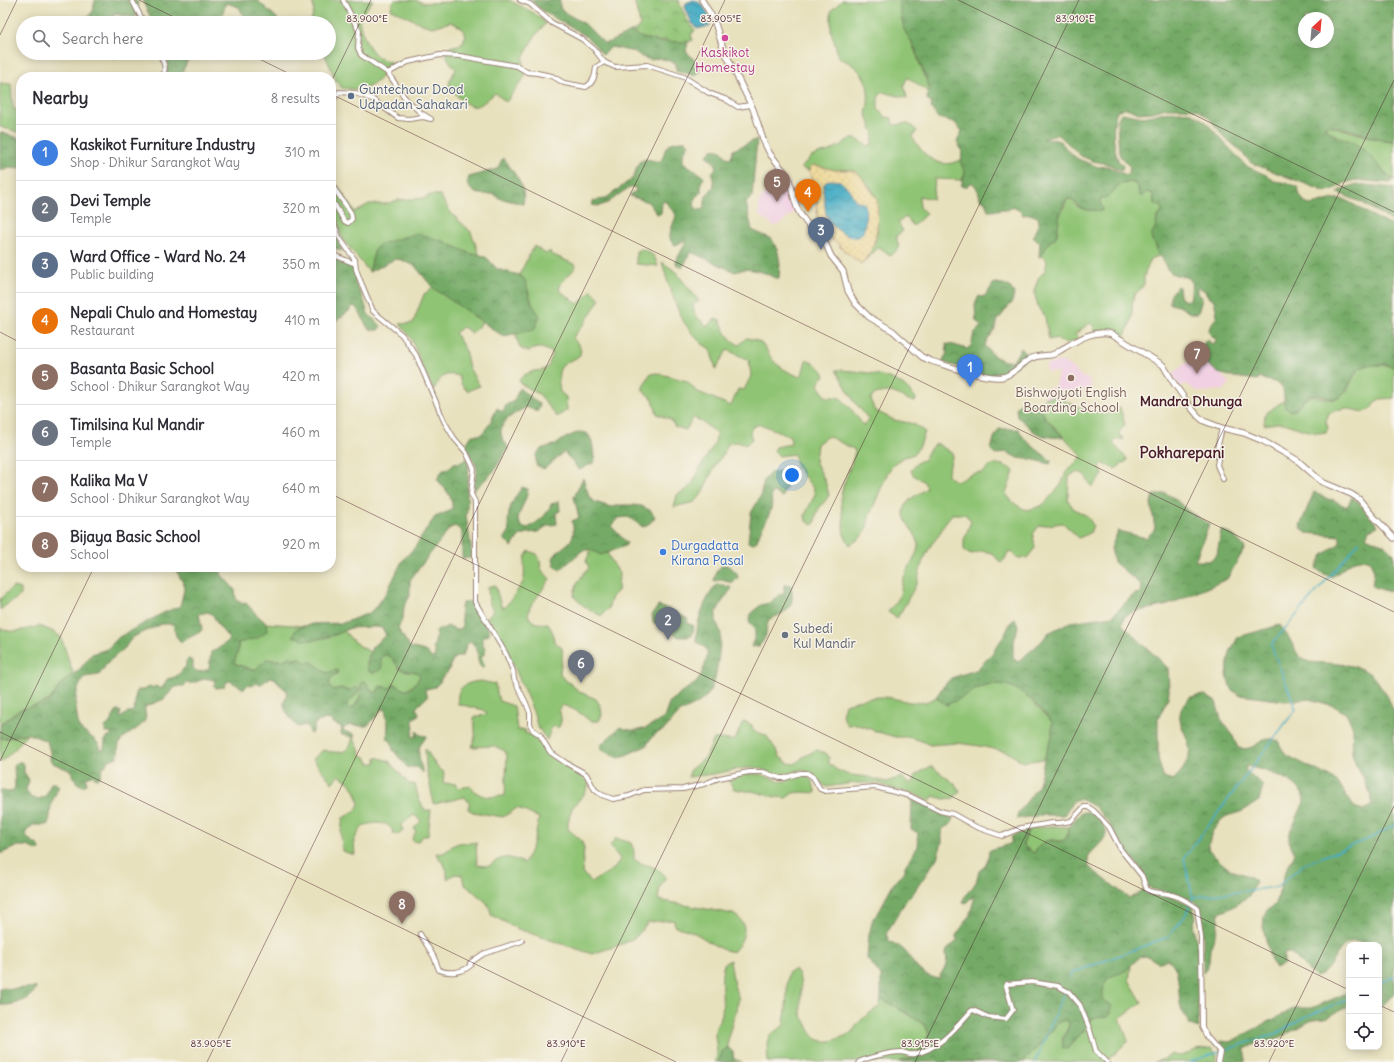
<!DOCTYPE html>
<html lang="en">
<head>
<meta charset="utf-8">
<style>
	:root { --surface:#fff; --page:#f2f2f3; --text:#2b2b33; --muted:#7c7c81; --line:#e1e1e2; --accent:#111827 }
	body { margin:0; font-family:Delius,sans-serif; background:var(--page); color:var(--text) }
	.controls { position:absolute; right:12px; bottom:12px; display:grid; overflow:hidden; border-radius:8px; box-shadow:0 2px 10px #0003 }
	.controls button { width:36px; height:36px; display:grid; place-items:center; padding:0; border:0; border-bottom:1px solid var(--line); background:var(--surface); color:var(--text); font:20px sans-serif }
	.compass { position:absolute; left:1298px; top:12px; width:36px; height:36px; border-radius:50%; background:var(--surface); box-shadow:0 2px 10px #0003; rotate:26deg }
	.you { position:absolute; left:792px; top:475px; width:14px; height:14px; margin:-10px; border:3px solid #fff; border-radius:50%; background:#1a73e8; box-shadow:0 0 0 6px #1a73e833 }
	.badge { display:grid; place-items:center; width:26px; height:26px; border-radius:50%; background:var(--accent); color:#fff; font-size:13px; font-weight:700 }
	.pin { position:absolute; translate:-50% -33px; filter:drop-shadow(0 1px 2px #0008) }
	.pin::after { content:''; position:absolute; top:21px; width:14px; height:12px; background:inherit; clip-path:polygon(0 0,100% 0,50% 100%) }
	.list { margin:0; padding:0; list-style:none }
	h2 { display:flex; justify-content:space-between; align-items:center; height:52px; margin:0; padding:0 16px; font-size:17px }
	h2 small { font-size:13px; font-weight:400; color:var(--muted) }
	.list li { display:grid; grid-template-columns:26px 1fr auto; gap:12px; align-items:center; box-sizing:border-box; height:56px; padding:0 16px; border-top:1px solid var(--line) }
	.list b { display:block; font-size:15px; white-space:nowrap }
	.list p { margin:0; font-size:13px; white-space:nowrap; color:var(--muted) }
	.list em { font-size:13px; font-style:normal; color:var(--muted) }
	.icon { flex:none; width:22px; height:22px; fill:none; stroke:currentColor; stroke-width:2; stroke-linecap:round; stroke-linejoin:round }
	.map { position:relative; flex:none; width:1394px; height:1062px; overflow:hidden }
	.search { position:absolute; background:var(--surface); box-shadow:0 2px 10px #0003; left:16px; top:16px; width:320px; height:44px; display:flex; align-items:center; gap:10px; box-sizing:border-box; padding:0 14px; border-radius:22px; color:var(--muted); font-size:15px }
	.panel { position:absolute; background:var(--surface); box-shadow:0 2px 10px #0003; left:16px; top:72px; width:320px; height:500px; border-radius:16px }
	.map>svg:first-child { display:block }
	.built { fill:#f1d0e3 }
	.grass { fill:#90c475; stroke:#6d7250 }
	.forest { fill:url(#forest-crowns); stroke:#5f6448; fill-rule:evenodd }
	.sand { fill:url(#sand-dots); stroke:#9c7c64; fill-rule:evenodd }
	.park { fill:url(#park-crowns); stroke:#6d7250 }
	.water { fill:url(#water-waves); stroke:#486678 }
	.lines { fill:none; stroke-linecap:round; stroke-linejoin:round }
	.stream { stroke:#46adc5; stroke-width:1.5 }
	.minor-casing { stroke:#998074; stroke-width:6 }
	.tertiary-casing { stroke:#998074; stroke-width:7 }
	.minor { stroke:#fff; stroke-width:4 }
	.tertiary { stroke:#fff; stroke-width:5 }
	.ticks { fill:none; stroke:#4a1f2b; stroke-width:1; stroke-opacity:0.45 }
	.hotel-dot { fill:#d1479c; stroke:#f7f3e8; stroke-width:1.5 }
	.service-dot { fill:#5c6f8a; stroke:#f7f3e8; stroke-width:1.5 }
	.education-dot { fill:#8d6e63; stroke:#f7f3e8; stroke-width:1.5 }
	.shop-dot { fill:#3f7fe0; stroke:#f7f3e8; stroke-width:1.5 }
	.worship-dot { fill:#6b7280; stroke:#f7f3e8; stroke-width:1.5 }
	.labels { text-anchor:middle; stroke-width:3; stroke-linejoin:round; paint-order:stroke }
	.hotel-label { font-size:13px; fill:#b23c85; stroke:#f7f3e8 }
	.service-label { font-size:13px; fill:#4e5e75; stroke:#f7f3e8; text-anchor:start }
	.education-label { font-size:13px; fill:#785e54; stroke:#f7f3e8 }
	.shop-label { font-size:13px; fill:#366cbe; stroke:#f7f3e8; text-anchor:start }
	.worship-label { font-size:13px; fill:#5b616d; stroke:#f7f3e8; text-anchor:start }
	.neighbourhood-label { font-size:14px; font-weight:bold; fill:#4a1f2b; stroke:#f7f3e8 }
	.quarter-label { font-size:15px; font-weight:bold; fill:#4a1f2b; stroke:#f7f3e8 }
	.ticks-label { font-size:10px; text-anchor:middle; fill:#4a1f2b; stroke:#f7f3e8; stroke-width:3; stroke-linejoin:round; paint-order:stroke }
</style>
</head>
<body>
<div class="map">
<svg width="1394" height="1062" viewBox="0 0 1394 1062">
	<defs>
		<pattern id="forest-crowns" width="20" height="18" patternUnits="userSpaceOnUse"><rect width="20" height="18" fill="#74aa66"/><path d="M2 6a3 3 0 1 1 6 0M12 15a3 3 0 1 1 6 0" fill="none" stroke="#618a54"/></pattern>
		<pattern id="sand-dots" width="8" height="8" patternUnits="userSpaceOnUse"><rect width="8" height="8" fill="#eeda9e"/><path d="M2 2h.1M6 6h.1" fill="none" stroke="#cebb88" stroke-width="1.8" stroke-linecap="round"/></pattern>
		<pattern id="park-crowns" width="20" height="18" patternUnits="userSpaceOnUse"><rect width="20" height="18" fill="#90c475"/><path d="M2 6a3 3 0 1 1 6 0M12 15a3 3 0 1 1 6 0" fill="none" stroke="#789f60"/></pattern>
		<pattern id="water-waves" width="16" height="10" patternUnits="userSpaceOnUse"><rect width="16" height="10" fill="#46adc5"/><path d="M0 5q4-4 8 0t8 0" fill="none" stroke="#3c8ca0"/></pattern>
	</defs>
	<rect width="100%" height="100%" fill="#f7f3e8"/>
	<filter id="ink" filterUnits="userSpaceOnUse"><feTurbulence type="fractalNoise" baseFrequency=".025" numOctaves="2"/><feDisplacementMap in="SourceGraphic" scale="8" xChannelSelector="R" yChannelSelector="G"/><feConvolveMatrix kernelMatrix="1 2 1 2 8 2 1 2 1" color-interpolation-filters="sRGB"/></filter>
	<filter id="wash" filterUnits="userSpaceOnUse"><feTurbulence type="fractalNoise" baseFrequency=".012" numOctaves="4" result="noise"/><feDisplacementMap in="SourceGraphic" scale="16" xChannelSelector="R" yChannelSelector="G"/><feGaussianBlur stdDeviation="0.9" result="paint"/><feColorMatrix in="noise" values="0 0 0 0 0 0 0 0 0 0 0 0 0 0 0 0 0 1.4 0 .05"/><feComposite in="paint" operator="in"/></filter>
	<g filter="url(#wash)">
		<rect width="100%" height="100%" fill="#e8e1bd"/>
		<g class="built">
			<polygon points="786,179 788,180 797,210 779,225 774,226 759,215 759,200 783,180"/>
			<polygon points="1198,356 1230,383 1224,390 1198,392 1186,384 1180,387 1172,375 1183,365"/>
			<polygon points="1059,361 1066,363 1082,377 1089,379 1092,389 1044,398 1045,390 1055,386 1058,372 1047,372 1046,365"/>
		</g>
		<g class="grass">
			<path d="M311 0H344L346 2V0H373L359 19C362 37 373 62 393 62 385 72 376 87 362 89 356 90 348 89 342 88L337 82 324 53H329V23H310C313 15 316 8 311 0Z"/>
			<path d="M395 0H415L424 3 451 2 453 0H509L534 13 546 23 535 36 523 58 525 77 506 102 495 93C490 97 485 102 480 105 467 111 456 94 449 86L450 80 456 69C449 61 444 57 449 47L462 44 466 35 461 27 451 22 432 27 422 24 391 9 392 3Z"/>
			<path d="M842 0H898L903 20 930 90 928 92 912 80 907 78 904 85 907 98 882 92 878 98V109L885 117 892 118 893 125C906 124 907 120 917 131L912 137C924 155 937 171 961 160L965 173 962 180 935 179 933 199 919 196 920 207 926 214 913 226 906 217 898 222 903 231 896 236 899 248 891 256 879 247 864 261 875 242 877 232V199C872 188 861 173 849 170 844 169 840 170 836 170 827 169 820 166 810 167L809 171 801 168C804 165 807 161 810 158 819 151 830 154 838 146L840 147C850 135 856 137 867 146L872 144 874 132C869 126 870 120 866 114 871 94 869 76 851 64 847 61 843 60 839 58L831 31V11Z"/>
			<polygon points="0,83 11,84 13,108 21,113 21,134 18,132 0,127"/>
			<polygon points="1328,125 1380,140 1394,141 1394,181 1357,145 1342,139 1327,130 1324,126"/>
			<polygon points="331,182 337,185 355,212 369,204 385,204 398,200 425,198 430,195 440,195 451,213 471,232 479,254 471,255 445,242 375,249 369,272 342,238 331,206"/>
			<path d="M1130 182 1137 185 1139 194 1147 192 1153 194 1154 204 1161 205C1164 211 1161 214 1157 217 1158 223 1156 230 1151 234 1151 240 1154 241 1156 246 1157 250 1156 252 1159 256L1151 259 1144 276V284L1141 289 1134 295C1130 314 1135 318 1124 337L1106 331H1094V327L1090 323 1075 334 1079 339 1068 343 1059 341 1057 338 1049 340 1045 317 1039 309 1034 292 1038 278 1045 271 1047 262 1042 256 1047 244 1055 238 1057 235 1058 220 1066 202 1070 198C1074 200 1074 203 1077 206 1084 211 1093 210 1101 211L1102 208 1100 202 1101 198C1113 194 1109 193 1117 186 1121 183 1126 184 1130 182Z"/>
			<path d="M534 246 546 254 550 251 551 254 576 265C573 275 562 276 559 290L578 304 592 290 600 299 582 327 576 333 573 338C579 345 583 348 579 357 557 365 557 370 560 392L566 397 567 410 557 417 540 395 520 383 519 380 524 375 534 371 543 370 548 367 553 353C542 348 539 345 528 352L520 348 515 333 520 334 532 304 525 280 519 275Z"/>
			<polygon points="643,249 654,256 658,266 636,264 636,251"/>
			<path d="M662 262 675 271 699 301 693 305 695 315 707 326 715 319 720 320C725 331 728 339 739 345L746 338C770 341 763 353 778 365 784 370 791 373 798 376L802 375 806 360C814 363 823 368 825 376L821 379 818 385 826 397H839L848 405 864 426 869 420 854 401 836 370C853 370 886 374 900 383 906 387 911 393 916 398L915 402C906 400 902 396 894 393 888 391 881 393 875 394L871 399 874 410 894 420 914 424 925 432 920 446 914 454 902 458 895 463 888 472 869 517 866 531 859 539 850 545C841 531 844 534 843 519 842 510 840 501 842 491 845 477 853 464 855 450L828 436 817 444 815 461 825 481 829 495C822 507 816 507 815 523L812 525 806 521 805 515 815 494 813 488 797 467 794 454 779 456 774 451 776 447 791 444 790 436 760 424 752 427 750 433 752 439 746 445 737 442 729 443 722 456 717 462 701 495 695 502 674 507 677 495 686 490 693 483 702 464 714 445 717 434 712 429 695 418 692 419 686 430 675 427 671 420 657 414 653 399 643 391V387L650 374 657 373 687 381 696 391 731 406 738 389 744 390 751 376 749 360 727 350 716 369 710 349 701 343 691 332 681 318 668 283Z"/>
			<path d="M433 288 482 321 480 325 472 333 463 327 455 333 465 349 469 368 480 386 467 391 461 384 459 376C445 372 439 377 434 390L423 369 411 338 400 324 413 323 424 294Z"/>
			<path d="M1384 365 1394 367V398L1380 399 1375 402 1371 409 1365 412 1344 408 1329 413 1326 421 1328 428 1326 432 1319 433 1304 430 1284 423H1276L1264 425 1265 414 1283 401 1286 408 1296 410C1312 383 1323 406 1340 397 1351 391 1352 372 1362 367 1368 364 1378 365 1384 365Z"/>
			<path d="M1054 396C1068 402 1097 418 1112 412 1115 411 1118 408 1120 407L1125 425 1119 432 1120 436 1124 438 1123 440 1116 439 1113 443 1128 460 1115 469 1102 463 1100 467 1103 475 1092 487 1084 474 1076 472 1069 477 1068 500 1073 508 1087 516 1093 525 1090 533 1079 538 1063 523 1039 526 1033 534 1035 548 1027 558H1018L1012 553 1008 552 1005 559 1001 563 992 553 982 551 972 554 964 551V540L971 521 965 514H952L945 523 939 535 931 545 922 563 917 583 901 612 897 618 888 612C890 607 895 605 897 601 901 595 901 586 903 580 907 568 917 558 918 546 920 531 894 520 908 502 912 496 921 494 927 487L923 481 913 475 911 470 918 462 925 459C927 452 930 446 938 444L953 454 947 475C958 485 959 480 970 475 974 473 979 473 983 473 992 460 1002 463 1014 471 1012 479 1008 486 1006 494 1012 502 1018 507 1027 510L1041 506 1046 502 1061 485 1066 472 1082 456 1045 417 1040 407 1043 404 1044 398Z"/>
			<path d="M591 550 601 554 607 553 619 573 618 591 612 597 608 609 601 616 585 607 574 597C575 585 580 577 589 568L586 561Z"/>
			<path d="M529 551 537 554 540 561 541 569 550 579 530 607 528 615C533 624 537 624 548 623L553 633 554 641 562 648C564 657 560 666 560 675L580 692 596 699 601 707 602 715 599 721H590C582 714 573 708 562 705L559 709C561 716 563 722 558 728L554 726 551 728 547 740 537 726 535 716 506 647 487 617 493 611 489 602 488 587 495 585 501 606 504 608C508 604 521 586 523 582 527 571 520 561 529 551Z"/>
			<path d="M13 587 21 589V595C14 601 6 604 0 610V599Z"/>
			<path d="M266 623 305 626 296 629 293 636C310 642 328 639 344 631L354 642 370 652 367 664 382 665 381 659 384 655C392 654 395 662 399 669L417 672 420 676 417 682 406 691 402 689 399 686 390 688 381 686 377 692 373 693 366 682 361 683C361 693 360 705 350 709L347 708V704L359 690 357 687 349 691 341 688 333 690 330 688C327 682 333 677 337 674L336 670 327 673 312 662H305L301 658 293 659 290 657 283 660H273L266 659 256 669 253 670 234 663 238 651V643L267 631Z"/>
			<path d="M39 626 52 631 61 637 73 673 62 683 49 701 13 714 0 725V628C12 635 26 629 39 626Z"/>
			<path d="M481 681 495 684 499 701 514 706 517 730H526L525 733 537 737 546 751 553 758 579 773 589 784 585 793 572 808 568 822V829L581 840 584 848 582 873 592 882 615 868 620 859 610 846 616 838 631 843 634 851V859C646 868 655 863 666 877L660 887 658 900 733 914C751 924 744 940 733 952 728 951 722 949 718 947 701 938 696 930 675 927L674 920 648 922 637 936 625 943 592 954 518 929 491 915 490 908 486 902 464 884 462 875 455 874 447 879V870L436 853C447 855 447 848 456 844 462 841 470 844 476 842L477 865 489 866C503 855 508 856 524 863 533 850 536 833 539 818L517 808 503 817 473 812 468 809 470 804 465 797 434 804 426 767 425 748 437 767 444 772 443 783 456 784 458 788 471 786C480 800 491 796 505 796L507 756 505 751 494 746 472 747C474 741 476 736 475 730 475 725 474 723 474 717L487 714 484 710 458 704C455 687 467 682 481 681Z"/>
			<path d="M990 684H1006L1022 691 1052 722V737L1044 759 1023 762 1007 752 980 746 957 743 930 745 919 740 907 737H895L878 732 857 724 847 725 842 715 845 704C856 701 869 697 882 697 896 697 910 705 925 702 929 701 933 699 936 697L946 705 966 695 975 689Z"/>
			<path d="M744 721 752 725 753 731 766 735 777 751 780 757 788 763 795 764 803 757 816 750 826 753 829 757V764L837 770 849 775 868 777 886 782 902 777 907 782 912 784 915 778 914 776 931 766 955 784 960 791 954 798 944 799 933 796 930 802 913 793 896 790 877 783H853L827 787 818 781 815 777 810 773 801 770 784 776H777L760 768H745L713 774 688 777 691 769 706 757 714 739C722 738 727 741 735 740L742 724Z"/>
			<path d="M27 734 16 748 0 763V738C7 740 18 735 27 734Z"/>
			<path d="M353 737 358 747 361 755 367 758 369 763H376V757L389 761 409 784H415L419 800 425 810H431L428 836H423L417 842 413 841 412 838 416 832 414 828 421 821 414 815 401 825 403 831 398 835 394 834 391 828 386 824 375 823 365 825 361 829 354 840 355 855 342 851 341 832 343 818 356 810 359 804C356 788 352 784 339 775L332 783 313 759 323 750C331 752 344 755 349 747 351 745 352 740 353 737Z"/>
			<polygon points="745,774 759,774 780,781 787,781 801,775 806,775 812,781 816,793 803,792 793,793 786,798 775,797 752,791 746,791 734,789 729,781"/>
			<path d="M1050 826 1068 827 1067 837C1061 844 1056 839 1049 840 1042 842 1038 848 1034 853L1026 848 1023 844 1029 829Z"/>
			<path d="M730 960 734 985 739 999 728 1038V1051L732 1058 742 1062H715C720 1053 714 1041 715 1031 716 1024 721 1020 722 1014 724 997 719 980 724 964Z"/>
			<path d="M1131 966 1129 980 1142 1002 1120 1018 1128 1041 1108 1060 1110 1062H1023L1027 1057 1035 1050 1059 1022C1063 1020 1065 1019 1069 1022V1025L1062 1040 1070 1046C1074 1040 1084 1032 1087 1027 1089 1024 1088 1021 1092 1019 1100 1013 1113 1024 1111 1005L1102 999C1103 994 1103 987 1105 983 1109 974 1123 973 1131 966Z"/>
			<path d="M795 969C804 979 800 998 801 1011 801 1016 805 1020 807 1025 817 1050 834 1041 853 1032 857 1021 869 1013 879 1007L881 999 908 1014 926 1026 929 1035 914 1058 902 1060 900 1062H767C769 1054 765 1043 769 1037 772 1032 780 1029 784 1025L786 1009 788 973Z"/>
			<path d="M1212 1048 1217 1056 1216 1062H1154L1164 1059 1172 1054C1183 1059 1185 1053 1196 1050 1201 1049 1207 1049 1212 1048Z"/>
		</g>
		<g class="forest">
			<polygon points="95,0 136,0 138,3 135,18 115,14 109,23 82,23 93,11"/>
			<path d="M142 0H257L278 19 273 23H250L244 17 239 7 226 3 222 16 214 23H152C151 15 145 8 142 0Z"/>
			<path d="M531 0H560V7L562 11 585 24 605 44 631 32 643 38 657 41 688 42 686 51 700 66 699 73 695 76 676 70V63L659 58 651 60 642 57 635 52 611 47 603 55C597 47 589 38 581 33 564 22 544 15 531 0Z"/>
			<path d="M898 0H1394V141C1374 141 1339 123 1324 126 1331 137 1346 138 1356 144 1366 150 1379 166 1387 175L1392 180 1390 183 1355 180 1345 183 1332 190 1324 191 1251 163 1239 149 1225 138 1210 119 1197 109 1182 108H1166L1153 112 1139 113 1126 108 1118 110C1111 119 1113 149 1118 160 1120 163 1122 163 1123 168L1120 170 1108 164 1093 161 1081 156 1058 134 1043 139 1057 140 1061 142 1069 152 1078 159 1098 167 1107 166 1126 175 1129 172 1130 167 1120 156 1119 152 1117 121 1121 113 1143 117 1154 115 1160 113 1180 112 1192 113 1206 122 1220 138 1246 166 1266 175 1274 181 1288 183 1298 187C1299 196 1302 200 1309 205 1323 204 1331 196 1346 200L1383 222 1393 226 1394 367C1388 364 1382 365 1375 365 1372 366 1367 365 1363 367 1353 370 1350 390 1341 396 1332 403 1323 394 1314 395 1301 397 1301 408 1292 411L1285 408C1283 399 1286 391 1279 383L1266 380 1260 377 1258 380 1234 377 1218 373 1198 356 1205 341 1208 339 1210 343 1214 344 1216 340 1208 332 1211 324 1217 317 1216 309 1214 301 1209 298 1205 291 1198 287 1197 289V293L1202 297V299L1198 313H1190L1179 306 1170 304V296L1177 286 1179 287 1180 296 1182 299 1186 301 1190 299C1191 297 1192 284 1191 281L1189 278 1173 274 1167 269 1162 258 1157 253 1156 245 1152 241 1151 235C1155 229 1157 224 1157 216L1162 213 1161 205 1157 206 1154 204 1153 194 1147 192 1142 196H1140L1137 185 1132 182 1119 185 1111 194 1107 197 1101 198 1100 202 1103 210 1101 211C1085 209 1083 212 1072 199H1068C1057 211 1060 223 1056 237L1048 243 1042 256 1039 257 1040 243 1033 236 1039 223 1038 217 1030 214 1023 215 1020 210 1013 206 1008 210C1001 207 995 212 988 211L985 201 980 199C979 192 977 186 971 182L966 187 961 186 965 173 961 164 962 150 957 142 962 131 954 122 938 118 931 108 932 104 927 100 928 92 930 89 913 44 904 30ZM1304 18H1328V42H1304Z"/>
			<polygon points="95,53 121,53 116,58"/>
			<polygon points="166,53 191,53 180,77 166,77 168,63"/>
			<polygon points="0,132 18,138 21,141 21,168 11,167 0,170"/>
			<path d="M757 139 752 197 746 203 752 230 772 239 778 252 780 264 779 278H775L765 273 753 270 745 269 735 272 691 252C686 257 687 263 682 267L677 265 676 261 686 242 684 241 675 245C664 238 674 225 676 215L665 201 662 203 661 213 660 214H657L648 202 630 196 631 194 636 191 635 187C619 188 610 210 592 205L593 201 605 199 633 178 639 162 646 159 659 162C664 158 663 155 665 150 669 141 677 141 686 141L689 144 683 154V162L702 175 704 178 701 182V192L695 198 694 205 697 209 701 210 704 208 706 196 714 186 712 173 716 168V164L708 157 707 155 712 150C719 149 723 151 726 157L731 158 733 150Z"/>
			<path d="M503 158C513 171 527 187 523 204L499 198 494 194C481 194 475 197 467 184L469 177 497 169Z"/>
			<polygon points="1356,184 1394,188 1394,222 1361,202 1338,193 1340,190"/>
			<polygon points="331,222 333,224 342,251 331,247"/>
			<polygon points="417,233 445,242 471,254 479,254 487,258 497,269 519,275 525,280 532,304 540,316 534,330 503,336 433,288 415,266 402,260 395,259 369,272 375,249 380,244"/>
			<polygon points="331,257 352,265 357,277 355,283 363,298 368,314 381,326 378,330 372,330 367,327 363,318 355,306 353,306 349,311 331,325"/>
			<path d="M994 283C1004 284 1010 284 1014 294L1012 302 998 320 994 331 986 342 985 346 994 356 1004 361H1013L1021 348 1029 357 1001 376 986 375 942 362 947 353 946 344 954 345 967 349C974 345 971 341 974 334 976 331 979 328 981 326L976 321 975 306 976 301 979 296 982 297 986 295Z"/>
			<path d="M519 388 540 405 537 412 527 407C517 412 496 422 502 437 503 442 507 443 508 448L494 471 473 491 477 468 469 452 465 446 472 435H480C489 428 492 418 497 408L503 412 506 405 514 401Z"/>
			<path d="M1024 401 1040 407 1045 417 1063 437C1051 438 1039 437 1030 428 1025 424 1023 420 1017 417L1016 408Z"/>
			<path d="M999 429H1019C1021 440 1043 453 1051 461L1050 464 1035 460 1018 458 1006 452 995 455 991 450 994 438Z"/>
			<path d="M579 432 587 433C595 442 592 451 595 462L579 470 564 452 544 469 536 465V455L541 449 557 444 565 438Z"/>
			<path d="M467 458C470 471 468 478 467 490 467 499 468 508 466 516L473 558H462V531L455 526 450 528 410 580V596L404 607 403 617 398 629 410 647C417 650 428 649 430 657L434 658 435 653 433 648 436 639V631L438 629H443L447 626 456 630 462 628C463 622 457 604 465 602 468 601 470 602 472 602L490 632 488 635 482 638V640C484 650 489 649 481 658L484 665 483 667H481C477 662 478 658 478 652L472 642H470L466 645 463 656H458L453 659 448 672 442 677 440 682 435 687 426 689 425 692 428 696 416 708 419 713 418 716C411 719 413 721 414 727L412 736 416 737 417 731 420 735 427 736C425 739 423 741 421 744 416 751 421 765 423 773L416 767 408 768 393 750 392 743 387 738 388 725 385 709H382C378 716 372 720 367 726 358 727 350 722 343 729L344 731 355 735 354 737 342 735 341 733 342 729 340 726 334 724 331 720 326 719 315 723 313 732 311 734 307 726 304 725 299 727C294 725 282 708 284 703 285 697 288 696 286 690L278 683 276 679 271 677 261 684 256 683 252 686 248 685 244 689 230 681 227 682 224 687 216 688 214 686 215 681C204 674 197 685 187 683L184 686H179L174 688 164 699 145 707C144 712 147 715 145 720 139 731 125 733 119 744 118 748 119 753 117 757L107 761 106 765 103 767 100 777 96 779 92 775 89 776 86 779 87 784 83 786 77 783 71 771 53 763 50 760V752L47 741C40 739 32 734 25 734 16 734 8 740 0 738V725L19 710 49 701 62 683 80 669 92 654 107 649 119 637 163 613 180 606 185 586 177 572 172 567H221V574L235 590 236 600 243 604 246 603 257 615 266 623 267 631 258 638 238 643V651L234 663 236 664 253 670 256 669 266 659 273 660H283L290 657 293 659 301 658 305 662H312L327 673 337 670 338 673 333 676 329 682 330 688 333 690 341 688 349 691 356 687 359 689C357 695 351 699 347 704V708L350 709 353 708 360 698 361 683 363 681 366 682 373 693 377 692 380 686 390 688 394 684 399 686 404 690C411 691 417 682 420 676L417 672C412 671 405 672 401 669 393 664 394 654 384 655L381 659 382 665 381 670 373 673 368 671 367 664 372 647 386 635 382 628 375 627 350 628 340 633 314 640H305L293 636 296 629 312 624 343 623 369 613 376 607 388 590 402 561 415 547 430 524 435 517 452 510C453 495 446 491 437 479L442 471 450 467 454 463 462 462ZM208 612 213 615 218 625 230 640 216 650 211 652 209 669C203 671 197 674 193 668V661L188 659 186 661V666L180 673 175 677 167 679 163 687 160 689 156 686 152 688 148 687 143 690H138C132 697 138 706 132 712H128L122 717H120L121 712 118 710C113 715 111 724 105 727V733L110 732 112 734 105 740 104 749 101 750C99 739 86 735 79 728 76 708 72 696 84 677L99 675 108 662 125 648 128 643 133 637 162 624H173L176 636 181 642 200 632 202 629 199 614Z"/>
			<path d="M784 470 786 477V489H784L783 496 781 497 775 492 772 493C770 498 773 503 771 509 768 520 760 529 757 541L752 544 748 542 751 513 760 497 764 480 770 473Z"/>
			<path d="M583 478 589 496 595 502 611 507 620 505H632L642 506 651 511 655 517 650 523 643 527 628 517 618 518 611 526 627 543 625 546 607 553 601 555 591 550H583L560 570 555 566 553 558C563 542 578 546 572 521L579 518 574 497Z"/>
			<path d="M522 487 528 489C527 500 520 508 518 519L521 526 528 528C538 522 548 515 551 504L559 501 560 511 556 513 557 524 547 526 538 532 528 533 519 536 512 547 504 539 509 532C506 512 511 503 522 487Z"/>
			<path d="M1314 492 1330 500 1331 499 1347 507 1352 497 1360 504 1378 526 1369 530 1366 537 1385 545 1394 554V583L1389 592 1372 586 1374 571 1370 561C1352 553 1345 571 1331 577L1322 573 1316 568 1323 555 1340 543V536L1306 533 1300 526Z"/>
			<path d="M1165 493 1174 498 1188 511 1209 524 1195 561H1209L1217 555 1221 530C1232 533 1238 539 1245 548L1227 579 1168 605 1133 612 1125 616 1122 624 1168 668 1169 691 1168 698 1158 719V758L1163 777 1173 780C1185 769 1194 755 1187 739 1184 729 1177 722 1181 710 1183 705 1187 701 1190 697L1205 695 1216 702 1221 719 1232 734 1238 748C1252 751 1255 744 1267 738L1279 741V744L1286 755 1328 776 1339 784 1354 807 1363 810 1371 806 1372 798 1364 779 1356 765 1352 753 1353 728 1347 714 1334 706 1309 699 1285 701 1239 695 1231 689 1227 676 1228 663 1230 652 1238 637 1280 625C1283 629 1286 634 1289 638 1296 650 1296 657 1309 662 1327 664 1355 662 1370 674 1374 677 1377 682 1380 686 1387 694 1391 703 1394 713V994L1379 1008V945H1366C1360 940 1351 940 1345 945 1333 954 1332 972 1315 977L1291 953H1284V964L1276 968 1271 961 1263 927 1264 917 1266 911 1276 904 1285 872 1294 855 1293 850 1289 841V835L1304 802C1304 779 1265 771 1247 766L1245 770 1263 785 1259 801 1243 811 1227 816 1221 820 1212 832 1208 848C1214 857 1226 868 1236 872 1244 875 1250 875 1256 881L1248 897 1229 909 1219 913 1217 930 1210 949 1209 962 1207 968 1203 973V931L1200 906 1195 902 1175 893 1151 889 1148 886 1138 865 1125 850 1108 822 1094 806 1080 799 1073 801 1064 815H1042L1016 819 1018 813 1039 785 1044 759 1052 737V722C1030 698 1012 674 976 688 972 690 970 693 966 695 960 699 953 702 946 705L936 697 942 688 951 678 976 670 991 655 1005 634 1011 622 1015 619 1018 626 1013 646V658L1018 662 1042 641 1048 633 1070 622 1112 616 1129 599 1135 594 1140 593 1141 586 1134 579 1114 562 1111 548 1118 531 1146 538 1155 529 1151 503 1153 495H1158Z"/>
			<polygon points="722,565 727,565 737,573 738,578 733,583 721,580 714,581 716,572"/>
			<path d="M716 585H723L732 588 722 602 716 613V620L721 634 718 662 715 679 708 695 697 704 680 712 664 730 657 733 651 738 646 746 619 758 600 749 602 744 620 727C638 735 649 727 664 718L670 701C677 698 681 692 688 688 690 687 693 685 696 683 700 679 711 655 706 649 704 646 699 644 696 641 697 619 703 603 716 585Z"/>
			<path d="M784 585H791C795 607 789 612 769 619 764 633 770 634 759 646L751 647 755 636V629L750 624 749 620 752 612 761 605 769 603 779 595 784 594Z"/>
			<polygon points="658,606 669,609 688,619 687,623 694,626 692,636 689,635 688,637 679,637 653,622 652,615"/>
			<path d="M18 762H21L24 764V772L29 780 26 790 31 798 39 799C51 794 46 792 51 783H55L59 786 51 804 50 817 48 825H33L26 832 27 838 39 846 40 849 38 851 27 846H18L0 854V790L8 792 13 791 15 786 14 766Z"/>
			<path d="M912 800C922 803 946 812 953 819L951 824 942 829V843L937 858 914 892 907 899 886 934 890 942C911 949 908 962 923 973 927 976 933 977 938 979L947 964 946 953 947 950 957 941V934L969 917 974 900V897L971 898 966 903 963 902 965 895 972 888 976 882 979 871 985 866 988 859 989 851C997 846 1003 848 1011 843L1012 836 1028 830 1023 844 1026 848 1034 853C1038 848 1041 843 1046 841 1052 838 1064 845 1067 837 1068 834 1067 830 1068 827 1072 823 1078 814 1084 812 1092 809 1108 827 1106 834 1103 844 1093 849 1088 857L1089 867 1129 898 1136 895 1144 889C1155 897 1160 894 1172 897 1179 898 1187 904 1193 907L1196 917 1193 926 1197 945 1200 984 1198 1013 1199 1028 1190 1025C1188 1020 1183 1014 1181 1008 1177 995 1182 967 1168 960 1165 960 1162 962 1159 962 1154 962 1151 956 1145 956 1137 956 1132 966 1125 971 1118 975 1109 974 1105 983 1103 988 1103 994 1102 999L1111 1005 1112 1008 1110 1015 1107 1017 1092 1018 1090 1020 1087 1027 1067 1049 1063 1048C1060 1037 1070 1031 1069 1022L1066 1020 1059 1022 1035 1050 1027 1057 1023 1062H900L905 1059 908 1060 914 1058 929 1035 926 1026 908 1014 881 999V976L867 958 869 935 873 918C882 911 884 900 889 891 893 883 899 877 905 871V866L917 848 918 833 911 829Z"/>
			<path d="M35 987 36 988C30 1001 13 1006 0 1005V988L15 989Z"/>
			<polygon points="1349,992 1349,1006 1325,1018 1314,1019 1281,1037 1269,1041 1255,1044 1245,1049 1245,1062 1222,1062 1223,1054 1220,1041 1230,1042 1295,1008 1312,1008"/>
			<polygon points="728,1047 733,1052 734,1062 718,1062 723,1051"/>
		</g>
		<path class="sand" d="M813 165 835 170H849L856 172 860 175 877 199C878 222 879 247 861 264L840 247 839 244 832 239 818 224 815 188 809 171 810 167ZM832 180 840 181 855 200 860 202C862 214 869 230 857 237L836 229 830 223 823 190Z"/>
		<path class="park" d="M634 0H679C680 9 689 24 695 30L691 35 693 40 688 42 657 41 643 38 631 32 637 29 640 24Z"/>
		<g class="water">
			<path d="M694 0C703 3 712 16 710 26L697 29 692 23 685 7 686 3Z"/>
			<path d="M829 180 840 181 849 189 855 200 865 204C866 210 866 226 863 232 856 246 833 228 828 220 825 213 825 205 824 198 823 190 821 184 829 180Z"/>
		</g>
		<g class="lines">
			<g class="stream">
				<polyline points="1193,897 1277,887 1304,864 1373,837 1394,825"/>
				<polyline points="1071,978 1072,973 1168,937 1185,916 1193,898 1184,858 1296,709 1271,645 1359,542"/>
				<polyline points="1379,984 1394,976"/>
				<polyline points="1035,1062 1064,993"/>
				<polyline points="1189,1062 1277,1033 1307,1016 1349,999"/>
			</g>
		</g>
	</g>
	<g filter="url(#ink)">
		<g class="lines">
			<g class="minor-casing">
				<g id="minor">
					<polyline points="132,0 144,23"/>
					<polyline points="520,0 530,4 552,23 582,39 594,49 604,62 608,64 615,67 647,65 684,77 709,93 725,99 738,107 750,105"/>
					<path d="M159 53C163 62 168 68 162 77"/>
					<path d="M388 73 408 62 426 58 440 55 460 56 517 66 527 72 537 73 552 76 564 83 586 87C594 82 595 76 596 67L604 62"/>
					<polyline points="331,103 339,92 355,93 372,99 398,118 409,119 423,117 431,119 421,113 405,98 388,73 361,55 358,48 359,31 343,0"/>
					<polyline points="331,184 351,213 352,219 348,223 344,221 335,205 331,204"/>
					<path d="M331 215 339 237 355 260 356 269 360 280 373 311 402 335 416 355 444 421 454 438 466 452 474 469 471 494 475 502V602L506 654 513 671 514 679 526 703 530 713V724L533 730 540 735 550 752 566 763 586 774 595 790 602 795 613 799 629 796 644 790 683 789 704 784 719 778 749 772H763L780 778H785L800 773H807L813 777 820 789 825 791 875 787 910 796 940 811 953 814 976 827 1002 836 1021 828 1052 823H1060L1071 821 1084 807H1088L1094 811 1109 827 1121 850 1142 876 1147 890C1155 894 1163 892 1172 895 1181 897 1190 903 1197 908L1201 938 1202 1027 1207 1037 1220 1052 1218 1062"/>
					<polyline points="331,254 353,263 355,260"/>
					<polyline points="1222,428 1217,449 1219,453 1217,465 1223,479"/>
					<path d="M420 934 434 957 439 970C449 974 463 973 471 965L470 963 483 954 522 941"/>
					<path d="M859 1062C868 1057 892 1052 902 1052 906 1053 910 1055 914 1054 939 1049 955 1029 971 1011L973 1010 988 1017 1006 1019 1013 1010 1006 986 1007 984 1032 982 1058 986 1069 992 1080 1005 1090 1030 1096 1051 1107 1062"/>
				</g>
			</g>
			<g class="tertiary-casing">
				<path id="tertiary" d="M702 0 714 20 723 48 753 109 764 142 770 154 788 176 797 208 800 214 808 225 824 240 831 256 843 271 848 291 855 303 869 317 893 331 922 357 931 361C948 366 985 379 1002 377 1013 375 1021 364 1030 359 1037 355 1044 356 1051 355 1056 354 1060 350 1064 348 1079 339 1095 329 1112 334L1163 365 1173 382 1189 405 1198 416 1204 421 1222 428 1244 433 1263 441 1297 460 1322 482 1351 494 1359 499 1373 516 1394 538"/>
			</g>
			<use href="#minor" class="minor"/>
			<use href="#tertiary" class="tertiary"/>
		</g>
	</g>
	<path class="ticks" d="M139 0 186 23M958 0 1394 212M0 35 17 0M247 53 296 77M331 82 371 0M331 94 1394 612M0 332 21 343M331 494 1349 990M0 732 676 1062M0 761 94 567M1379 1005 1394 1012M207 1062 725 0M561 1062 1079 0M915 1062 1394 80M1269 1062 1394 806"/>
	<circle class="hotel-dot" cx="725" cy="38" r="4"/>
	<circle class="service-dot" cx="351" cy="96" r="4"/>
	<circle class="education-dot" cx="1071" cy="378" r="4"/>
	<circle class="shop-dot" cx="663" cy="552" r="4"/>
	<circle class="worship-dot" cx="785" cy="635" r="4"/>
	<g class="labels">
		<g class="hotel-label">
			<text x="725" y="57">Kaskikot<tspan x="725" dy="15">Homestay</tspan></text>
		</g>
		<g class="service-label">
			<text x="359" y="94">Guntechour Dood<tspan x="359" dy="15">Udpadan Sahakari</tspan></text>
		</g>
		<g class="education-label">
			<text x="1071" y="397">Bishwojyoti English<tspan x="1071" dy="15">Boarding School</tspan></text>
		</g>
		<g class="shop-label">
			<text x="671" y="550">Durgadatta<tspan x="671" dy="15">Kirana Pasal</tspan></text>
		</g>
		<g class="worship-label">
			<text x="793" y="633">Subedi<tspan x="793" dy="15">Kul Mandir</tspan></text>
		</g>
		<g class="neighbourhood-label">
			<text x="1191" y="406">Mandra Dhunga</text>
		</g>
		<g class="quarter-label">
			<text x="1182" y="458">Pokharepani</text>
		</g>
	</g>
	<g class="ticks-label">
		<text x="367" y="22">83.900°E</text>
		<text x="721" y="22">83.905°E</text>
		<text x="1075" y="22">83.910°E</text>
		<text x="211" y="1047">83.905°E</text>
		<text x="566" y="1047">83.910°E</text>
		<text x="920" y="1047">83.915°E</text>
		<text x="1274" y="1047">83.920°E</text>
	</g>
</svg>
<div class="controls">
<button>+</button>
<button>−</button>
<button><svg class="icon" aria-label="locate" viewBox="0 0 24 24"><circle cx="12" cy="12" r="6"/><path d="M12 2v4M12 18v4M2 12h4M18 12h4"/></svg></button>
</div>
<svg class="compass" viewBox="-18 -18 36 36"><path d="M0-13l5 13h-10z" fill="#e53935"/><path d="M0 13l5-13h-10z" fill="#7c7c81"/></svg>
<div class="you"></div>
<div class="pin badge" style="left:970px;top:387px;background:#3f7fe0">1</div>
<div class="pin badge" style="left:668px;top:640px;background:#6b7280">2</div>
<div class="pin badge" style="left:821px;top:250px;background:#5c6f8a">3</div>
<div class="pin badge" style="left:808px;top:212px;background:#e8710a">4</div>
<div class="pin badge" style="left:777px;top:202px;background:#8d6e63">5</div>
<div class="pin badge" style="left:581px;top:683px;background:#6b7280">6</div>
<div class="pin badge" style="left:1197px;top:374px;background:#8d6e63">7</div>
<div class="pin badge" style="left:402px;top:924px;background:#8d6e63">8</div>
<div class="search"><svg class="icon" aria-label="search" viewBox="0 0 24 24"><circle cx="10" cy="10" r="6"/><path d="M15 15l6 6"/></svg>Search here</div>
<section class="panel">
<h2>Nearby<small>8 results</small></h2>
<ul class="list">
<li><span class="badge" style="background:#3f7fe0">1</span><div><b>Kaskikot Furniture Industry</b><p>Shop · Dhikur Sarangkot Way</p></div><em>310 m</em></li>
<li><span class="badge" style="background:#6b7280">2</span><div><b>Devi Temple</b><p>Temple</p></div><em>320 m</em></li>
<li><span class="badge" style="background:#5c6f8a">3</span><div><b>Ward Office - Ward No. 24</b><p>Public building</p></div><em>350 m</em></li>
<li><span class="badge" style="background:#e8710a">4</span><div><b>Nepali Chulo and Homestay</b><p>Restaurant</p></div><em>410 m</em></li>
<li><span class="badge" style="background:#8d6e63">5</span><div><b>Basanta Basic School</b><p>School · Dhikur Sarangkot Way</p></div><em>420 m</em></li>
<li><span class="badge" style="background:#6b7280">6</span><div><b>Timilsina Kul Mandir</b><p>Temple</p></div><em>460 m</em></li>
<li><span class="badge" style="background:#8d6e63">7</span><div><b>Kalika Ma V</b><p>School · Dhikur Sarangkot Way</p></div><em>640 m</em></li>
<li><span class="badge" style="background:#8d6e63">8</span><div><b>Bijaya Basic School</b><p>School</p></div><em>920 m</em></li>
</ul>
</section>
</div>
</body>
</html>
